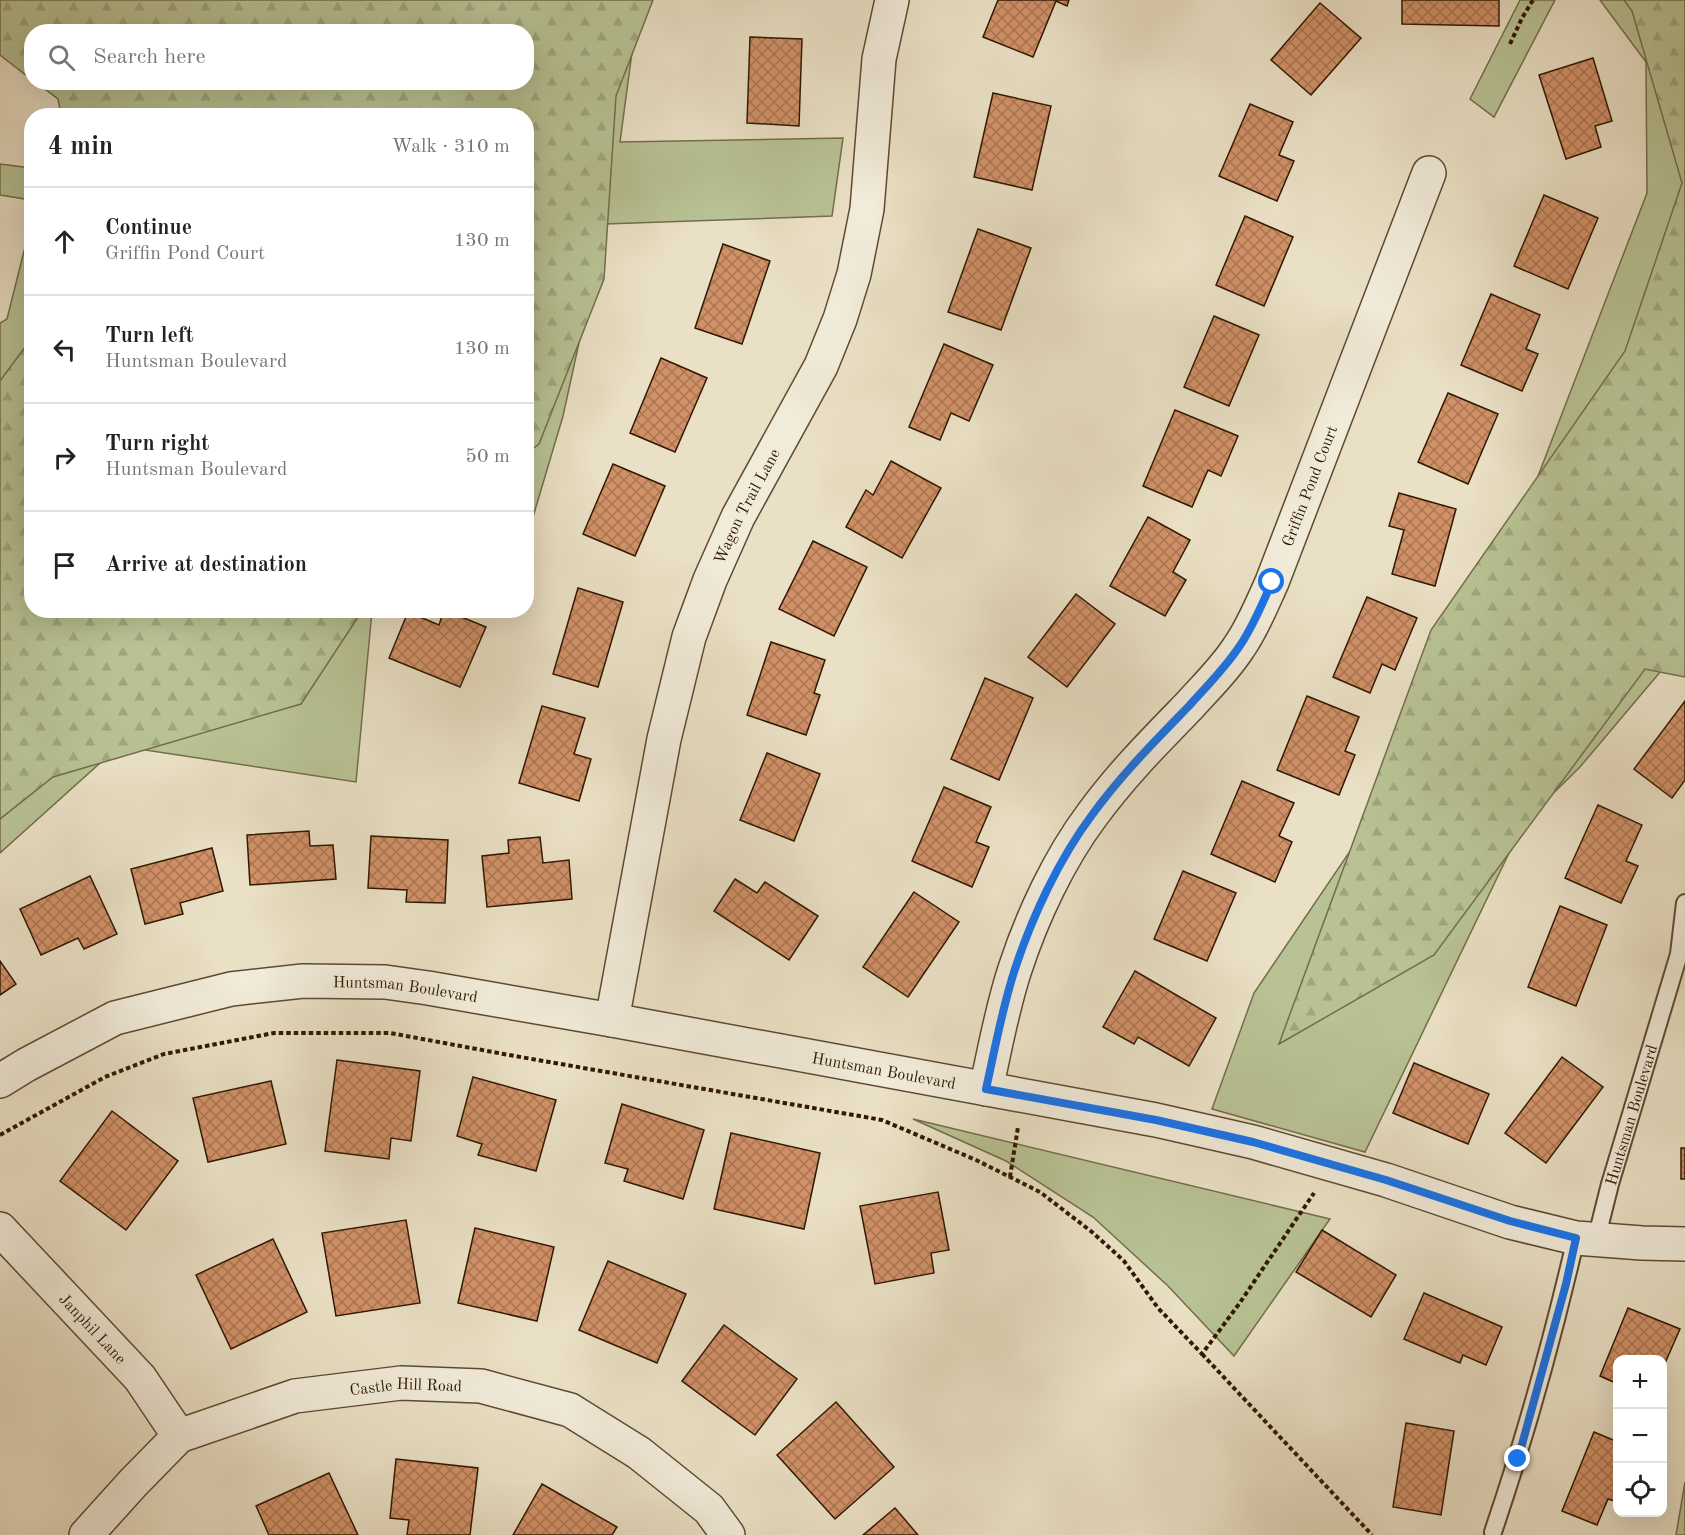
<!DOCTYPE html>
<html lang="en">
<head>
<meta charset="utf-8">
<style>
	:root { --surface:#fff; --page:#f6f6f6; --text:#222; --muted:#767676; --line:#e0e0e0 }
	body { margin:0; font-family:"Old Standard TT",serif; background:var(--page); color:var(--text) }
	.controls { position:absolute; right:18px; bottom:18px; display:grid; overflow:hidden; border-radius:12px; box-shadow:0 6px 24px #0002 }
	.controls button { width:54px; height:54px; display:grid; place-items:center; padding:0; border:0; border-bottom:2px solid var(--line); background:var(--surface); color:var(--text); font:30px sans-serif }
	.stop { position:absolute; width:18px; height:18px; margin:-14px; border:4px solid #1a73e8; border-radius:50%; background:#fff }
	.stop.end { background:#1a73e8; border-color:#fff; box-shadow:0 2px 6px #0008 }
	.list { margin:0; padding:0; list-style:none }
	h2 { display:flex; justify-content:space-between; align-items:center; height:78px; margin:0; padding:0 24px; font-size:26px }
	h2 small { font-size:20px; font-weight:400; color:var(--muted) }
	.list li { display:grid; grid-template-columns:39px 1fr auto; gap:18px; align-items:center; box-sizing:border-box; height:108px; padding:0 24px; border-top:2px solid var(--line) }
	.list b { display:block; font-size:22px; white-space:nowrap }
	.list p { margin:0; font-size:20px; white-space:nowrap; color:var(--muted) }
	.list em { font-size:20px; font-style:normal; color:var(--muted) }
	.icon { flex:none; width:33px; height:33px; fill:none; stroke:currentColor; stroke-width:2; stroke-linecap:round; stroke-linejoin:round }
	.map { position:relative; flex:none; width:1685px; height:1535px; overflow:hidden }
	.search { position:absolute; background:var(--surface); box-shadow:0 6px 24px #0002; left:24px; top:24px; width:510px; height:66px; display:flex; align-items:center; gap:15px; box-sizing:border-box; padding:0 21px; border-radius:24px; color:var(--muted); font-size:22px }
	.panel { position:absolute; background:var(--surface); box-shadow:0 6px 24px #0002; left:24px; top:108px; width:510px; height:510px; border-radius:24px }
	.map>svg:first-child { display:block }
	.green { fill:#b8c294; stroke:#746d4a; stroke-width:1.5 }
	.forest { fill:url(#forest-firs); stroke:#746d4a; stroke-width:1.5 }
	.building { fill:url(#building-cross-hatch); stroke:#301800; stroke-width:1.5 }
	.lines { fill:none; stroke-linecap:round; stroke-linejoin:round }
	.lane-casing { stroke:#5e4a31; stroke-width:20 }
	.street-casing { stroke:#5e4a31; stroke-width:36 }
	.path { stroke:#301800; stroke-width:4; stroke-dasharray:4.5 3; stroke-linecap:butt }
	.lane { stroke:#f1ebd9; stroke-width:16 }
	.street { stroke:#f1ebd9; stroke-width:33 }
	.route { stroke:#1a73e8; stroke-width:8 }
	.labels { text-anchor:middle; stroke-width:6; stroke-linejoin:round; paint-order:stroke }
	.street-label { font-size:16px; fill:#301800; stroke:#f1ebd9 }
</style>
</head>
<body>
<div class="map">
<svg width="1685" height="1535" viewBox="0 0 1685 1535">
	<defs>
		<pattern id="forest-firs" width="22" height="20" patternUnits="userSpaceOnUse" patternTransform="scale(1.5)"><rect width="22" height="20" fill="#b8c294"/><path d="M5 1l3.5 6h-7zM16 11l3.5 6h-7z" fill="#9ea67e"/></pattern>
		<pattern id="building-cross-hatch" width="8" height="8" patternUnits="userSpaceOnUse" patternTransform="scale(1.5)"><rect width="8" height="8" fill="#d19168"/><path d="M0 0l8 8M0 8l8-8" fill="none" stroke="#aa7553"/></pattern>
	</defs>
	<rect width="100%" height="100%" fill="#eae0c5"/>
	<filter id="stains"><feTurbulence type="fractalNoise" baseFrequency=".00333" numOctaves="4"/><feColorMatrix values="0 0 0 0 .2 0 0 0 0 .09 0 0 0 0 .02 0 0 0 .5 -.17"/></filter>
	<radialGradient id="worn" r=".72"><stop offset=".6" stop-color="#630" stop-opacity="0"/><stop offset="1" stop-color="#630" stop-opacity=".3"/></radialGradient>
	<g class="green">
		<polygon points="0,0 639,0 620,142 843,138 832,216 605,224 563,416 527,537 526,32 32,32"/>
		<polygon points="1520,0 1555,0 1494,117 1470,99"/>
		<polygon points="1600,0 1685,0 1677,652 1580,767 1524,822 1365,1152 1212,1109 1254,993 1451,702 1647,193 1646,62"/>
		<polygon points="0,164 31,168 31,200 0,195"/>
		<polygon points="31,223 32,610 372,611 356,782 119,746 0,853 0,323 7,319"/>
		<polygon points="913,1119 1330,1219 1234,1356 1168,1286 1093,1217 1006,1161"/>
		<polygon points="1685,1482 1685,1535 1676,1535"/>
	</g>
	<g class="forest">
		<polygon points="0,0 653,0 616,96 604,279 539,444 527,453 526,116 61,115 58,99 37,83 526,82 526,32 32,32 31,79 0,55"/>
		<polygon points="1624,0 1685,0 1685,677 1645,669 1434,955 1279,1044 1431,630 1625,351 1682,183 1632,11"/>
		<polygon points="31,339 32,610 362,611 301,704 53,777 0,819 0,381"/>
	</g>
	<g class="building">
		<polygon points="998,0 1069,0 1067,6 1056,1 1033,57 983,37"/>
		<polygon points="1402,0 1499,0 1499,26 1402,24"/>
		<polygon points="1320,3 1361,38 1311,95 1271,60"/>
		<polygon points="750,37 802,39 799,126 747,123"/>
		<polygon points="1593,58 1612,121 1595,126 1601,147 1566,159 1539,75"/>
		<polygon points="993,93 1051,106 1032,190 974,177"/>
		<polygon points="1250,104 1293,122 1279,155 1294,161 1277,201 1219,176"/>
		<polygon points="1544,195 1598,218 1568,289 1514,266"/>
		<polygon points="1245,216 1293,237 1264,306 1216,285"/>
		<polygon points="978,229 1031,248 1001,330 948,312"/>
		<polygon points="723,244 770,261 742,344 695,328"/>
		<polygon points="1491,294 1540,315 1526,349 1538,354 1522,391 1461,365"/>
		<polygon points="1214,316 1259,335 1229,406 1184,387"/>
		<polygon points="944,344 993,365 969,421 951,413 940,440 909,427"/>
		<polygon points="661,358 707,378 675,452 630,433"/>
		<polygon points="1448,393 1498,414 1468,484 1418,462"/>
		<polygon points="1175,410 1238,436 1221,476 1208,470 1192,507 1143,486"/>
		<polygon points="891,461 941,488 902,558 846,527 866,490 873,495"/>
		<polygon points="613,464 665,486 635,556 583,534"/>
		<polygon points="1399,493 1456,509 1435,586 1392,574 1404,530 1389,526"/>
		<polygon points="1148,517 1190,540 1173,572 1186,580 1165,616 1110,586"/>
		<polygon points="813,541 867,567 834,636 779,609"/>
		<polygon points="578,588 623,602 598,687 553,674"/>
		<polygon points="1076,594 1115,624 1067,687 1028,657"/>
		<polygon points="1367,597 1417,618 1395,670 1382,664 1370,693 1333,677"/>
		<polygon points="444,610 486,627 460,687 389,658 408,612 439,625"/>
		<polygon points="771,642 825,660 814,693 820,695 806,735 747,715"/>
		<polygon points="985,678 1033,698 999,780 951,759"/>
		<polygon points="1307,696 1359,717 1345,751 1355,755 1339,795 1277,770"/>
		<polygon points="1685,701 1685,780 1672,798 1634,769"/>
		<polygon points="542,706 585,718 574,754 591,759 579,801 519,783"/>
		<polygon points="767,753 820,774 794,841 740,820"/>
		<polygon points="1242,781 1294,803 1279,836 1292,842 1275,882 1211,854"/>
		<polygon points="944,787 991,807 976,842 989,847 972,887 912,861"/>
		<polygon points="1598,805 1642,825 1626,861 1638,866 1621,903 1565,878"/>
		<polygon points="309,831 310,846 333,845 336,879 250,885 247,835"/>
		<polygon points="371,836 448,840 445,903 406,902 407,890 368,888"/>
		<polygon points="540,837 543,863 569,860 572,899 487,907 482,856 509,853 508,840"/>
		<polygon points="212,848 223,891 180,903 183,914 145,924 131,869"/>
		<polygon points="1183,871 1236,893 1207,961 1154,939"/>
		<polygon points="90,876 117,934 84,949 78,938 41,955 20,909"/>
		<polygon points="735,879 757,893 765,882 818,916 789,960 714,911"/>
		<polygon points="914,892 959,922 908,997 863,967"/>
		<polygon points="1560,906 1607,925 1576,1006 1528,987"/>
		<polygon points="0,961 16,984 0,995"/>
		<polygon points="1135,971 1216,1018 1189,1066 1138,1037 1134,1044 1103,1027"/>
		<polygon points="1562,1057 1603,1087 1546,1163 1505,1133"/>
		<polygon points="337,1060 420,1071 411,1141 391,1138 389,1159 325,1151"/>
		<polygon points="1414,1063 1489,1094 1468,1144 1393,1113"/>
		<polygon points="473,1077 556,1100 536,1171 478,1155 482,1144 457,1136"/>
		<polygon points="271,1081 286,1144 208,1162 193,1098"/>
		<polygon points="622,1104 704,1130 683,1199 624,1181 628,1169 605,1163"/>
		<polygon points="112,1111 178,1161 126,1230 60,1181"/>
		<polygon points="731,1133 820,1153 804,1229 714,1209"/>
		<rect x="1681" y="1148" width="4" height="31"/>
		<polygon points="938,1192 949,1250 931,1253 934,1273 875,1284 860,1206"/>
		<polygon points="406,1220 420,1303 336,1316 322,1233"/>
		<polygon points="475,1228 554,1247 537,1321 458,1303"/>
		<polygon points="1322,1230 1396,1275 1371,1317 1296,1272"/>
		<polygon points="273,1239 307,1312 231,1349 196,1275"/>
		<polygon points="608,1261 686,1294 657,1363 579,1330"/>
		<polygon points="1424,1293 1502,1327 1486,1365 1463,1355 1460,1363 1404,1339"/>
		<polygon points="1628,1308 1680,1329 1662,1370 1662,1360 1618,1360 1618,1384 1600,1376"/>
		<polygon points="724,1325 797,1379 755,1435 682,1381"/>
		<polygon points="836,1402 894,1467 835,1519 777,1455"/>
		<polygon points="1406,1423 1454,1431 1441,1515 1393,1507"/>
		<polygon points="1594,1432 1618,1442 1618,1502 1608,1499 1597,1525 1562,1511"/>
		<polygon points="396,1459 478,1468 470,1535 407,1535 409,1520 390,1518"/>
		<polygon points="329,1473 358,1535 269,1535 256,1506"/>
		<polygon points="542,1484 617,1527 612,1535 513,1535"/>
		<polygon points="895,1508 918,1535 863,1535"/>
	</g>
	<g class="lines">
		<g class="lane-casing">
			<g id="lane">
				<path id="s1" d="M1596 1240 1610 1184 1679 954 1685 903"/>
				<path d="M1493 1532C1526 1435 1553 1337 1576 1238"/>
			</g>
		</g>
		<g class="street-casing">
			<g id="street">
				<path id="s2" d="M612 1020 664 739 689 637 710 580 738 517 821 366 840 319 854 274 867 209 879 59 892 0"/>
				<path id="s3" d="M0 1081 26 1065 115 1018 231 989 303 981 385 982 428 988 612 1020 1156 1120 1253 1142 1386 1180 1510 1222 1576 1238 1642 1243 1685 1244"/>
				<path id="s4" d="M986 1089C995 1049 1002 1008 1015 969 1032 917 1059 859 1092 815 1121 775 1155 741 1189 706 1206 687 1225 669 1239 647 1253 627 1262 604 1272 582L1429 173"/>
				<path id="s5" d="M0 1229 140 1378 179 1436"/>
				<path id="s6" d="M86 1535 133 1483 179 1436 295 1396 401 1383 481 1386 570 1410 639 1453 709 1509 728 1535"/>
			</g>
		</g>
		<g class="path">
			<polyline points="1510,44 1522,18 1533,0"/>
			<polyline points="0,1135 105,1077 164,1054 274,1033 390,1033 509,1055 882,1120 976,1160 1040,1192 1092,1232 1124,1261 1158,1308 1202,1354 1239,1304 1314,1193"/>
			<polyline points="1010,1177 1018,1127"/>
			<polyline points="1202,1354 1372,1535"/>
		</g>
		<use href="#lane" class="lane"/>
		<use href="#street" class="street"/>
	</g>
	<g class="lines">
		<path class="route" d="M1272 582C1262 604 1253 627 1239 647 1225 668 1206 687 1189 706 1155 741 1121 775 1092 815 1059 859 1032 917 1015 969 1002 1008 995 1049 986 1089L1156 1120 1253 1142 1386 1180 1510 1221 1576 1238 1566 1284 1518 1459"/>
	</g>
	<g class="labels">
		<g class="street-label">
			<text dy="6" stroke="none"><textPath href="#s4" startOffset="696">Griffin Pond Court</textPath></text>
			<text dy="6" stroke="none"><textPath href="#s2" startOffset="534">Wagon Trail Lane</textPath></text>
			<text dy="6" stroke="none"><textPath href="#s3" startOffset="426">Huntsman Boulevard</textPath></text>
			<text dy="6" stroke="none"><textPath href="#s3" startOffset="912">Huntsman Boulevard</textPath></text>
			<text dy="6" stroke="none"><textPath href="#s1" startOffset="130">Huntsman Boulevard</textPath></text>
			<text dy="6" stroke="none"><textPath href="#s5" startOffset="136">Janphil Lane</textPath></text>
			<text dy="6" stroke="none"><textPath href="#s6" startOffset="370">Castle Hill Road</textPath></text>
		</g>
	</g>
	<rect width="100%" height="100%" filter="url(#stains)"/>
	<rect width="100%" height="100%" fill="url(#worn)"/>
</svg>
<div class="controls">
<button>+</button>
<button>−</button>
<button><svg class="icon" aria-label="locate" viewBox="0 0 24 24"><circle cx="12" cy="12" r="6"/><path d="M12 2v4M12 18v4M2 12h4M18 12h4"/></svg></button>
</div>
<div class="stop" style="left:1272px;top:582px"></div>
<div class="stop end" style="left:1518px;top:1459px"></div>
<div class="search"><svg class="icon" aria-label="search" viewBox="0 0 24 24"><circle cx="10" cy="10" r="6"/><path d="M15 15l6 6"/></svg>Search here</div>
<section class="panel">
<h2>4 min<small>Walk · 310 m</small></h2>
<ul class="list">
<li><svg class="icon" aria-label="ahead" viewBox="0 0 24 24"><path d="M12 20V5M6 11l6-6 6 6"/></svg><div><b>Continue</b><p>Griffin Pond Court</p></div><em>130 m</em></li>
<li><svg class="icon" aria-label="left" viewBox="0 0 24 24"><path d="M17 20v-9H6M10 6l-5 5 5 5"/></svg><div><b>Turn left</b><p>Huntsman Boulevard</p></div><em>130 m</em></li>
<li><svg class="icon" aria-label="right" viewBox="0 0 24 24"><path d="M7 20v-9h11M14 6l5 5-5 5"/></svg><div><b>Turn right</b><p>Huntsman Boulevard</p></div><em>50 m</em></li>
<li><svg class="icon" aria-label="arrive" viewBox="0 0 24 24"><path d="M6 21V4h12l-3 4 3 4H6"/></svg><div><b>Arrive at destination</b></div></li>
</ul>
</section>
</div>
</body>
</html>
